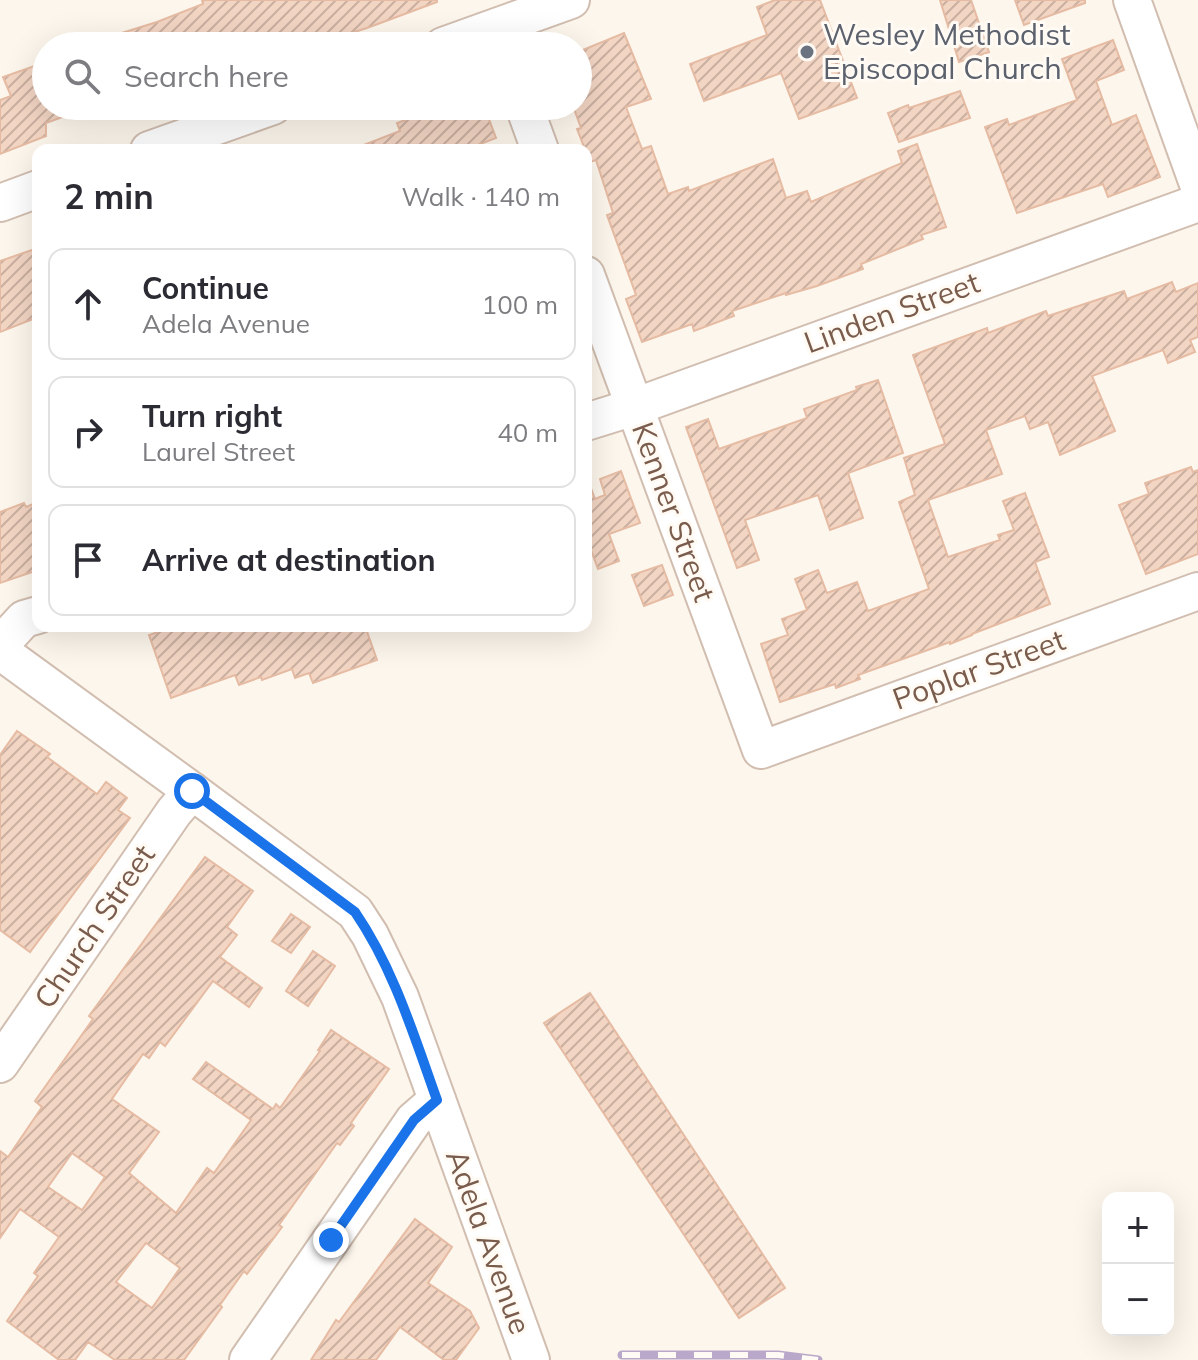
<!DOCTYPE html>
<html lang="en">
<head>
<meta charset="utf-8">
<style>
	:root { --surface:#fff; --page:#f7f7f7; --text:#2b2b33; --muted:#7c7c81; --line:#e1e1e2 }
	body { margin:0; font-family:Mulish,sans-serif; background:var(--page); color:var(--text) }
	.controls { position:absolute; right:24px; bottom:24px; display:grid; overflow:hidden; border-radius:16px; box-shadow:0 8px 32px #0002 }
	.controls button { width:72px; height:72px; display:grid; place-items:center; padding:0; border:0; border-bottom:2px solid var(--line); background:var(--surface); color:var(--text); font:40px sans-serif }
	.stop { position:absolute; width:24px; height:24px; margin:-18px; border:6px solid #1a73e8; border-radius:50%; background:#fff }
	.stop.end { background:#1a73e8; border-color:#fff; box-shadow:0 2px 8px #0008 }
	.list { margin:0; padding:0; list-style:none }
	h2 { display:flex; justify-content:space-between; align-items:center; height:104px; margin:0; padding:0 32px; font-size:34px }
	h2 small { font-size:26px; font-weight:400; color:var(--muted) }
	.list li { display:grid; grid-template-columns:52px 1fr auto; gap:24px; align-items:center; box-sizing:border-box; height:112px; margin:0 16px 16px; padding:0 16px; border:2px solid var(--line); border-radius:16px }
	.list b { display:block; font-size:30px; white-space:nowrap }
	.list p { margin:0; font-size:26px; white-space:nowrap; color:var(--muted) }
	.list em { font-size:26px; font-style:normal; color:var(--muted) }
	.icon { flex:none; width:44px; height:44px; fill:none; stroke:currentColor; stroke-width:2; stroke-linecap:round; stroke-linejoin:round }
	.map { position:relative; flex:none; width:1198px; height:1360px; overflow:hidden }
	.search { position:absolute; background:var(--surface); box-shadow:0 8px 32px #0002; left:32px; top:32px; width:560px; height:88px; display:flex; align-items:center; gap:20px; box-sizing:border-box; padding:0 28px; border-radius:44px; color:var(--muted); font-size:30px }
	.panel { position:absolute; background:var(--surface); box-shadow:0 8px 32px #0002; left:32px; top:144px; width:560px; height:488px; border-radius:16px }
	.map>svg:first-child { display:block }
	.building { fill:url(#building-hatch); stroke:#e6bba3; stroke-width:2; fill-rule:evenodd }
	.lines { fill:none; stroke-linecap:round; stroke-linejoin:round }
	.minor-casing { stroke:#d1beb0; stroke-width:40 }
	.minor { stroke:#fff; stroke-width:36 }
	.rail-casing { stroke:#b9a8c9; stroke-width:9 }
	.rail { stroke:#fffaf3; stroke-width:6; stroke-dasharray:18; stroke-linecap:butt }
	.route { stroke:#1a73e8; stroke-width:10 }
	.worship-dot { fill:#6b7280; stroke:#fffaf3; stroke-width:3 }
	.labels { text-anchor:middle; stroke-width:6; stroke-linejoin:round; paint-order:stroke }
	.worship-label { font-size:30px; fill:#5b616d; stroke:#fffaf3; text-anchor:start }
	.street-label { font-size:30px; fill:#7a5c4d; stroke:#fffaf3 }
</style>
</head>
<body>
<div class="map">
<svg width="1198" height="1360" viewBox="0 0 1198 1360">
	<defs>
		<pattern id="building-hatch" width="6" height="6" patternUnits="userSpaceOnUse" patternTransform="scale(2)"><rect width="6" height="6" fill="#f3d5c3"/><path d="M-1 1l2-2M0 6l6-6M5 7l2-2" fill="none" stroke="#cab0a1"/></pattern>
	</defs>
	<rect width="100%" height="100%" fill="#fdf6ec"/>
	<g class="building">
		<polygon points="202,0 437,0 437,2 367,28 311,46 97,46 96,41 157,22 203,4"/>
		<polygon points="775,0 820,0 857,98 799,119 781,73 704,101 690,64 767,35 757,7"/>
		<polygon points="940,0 971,0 989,52 959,62"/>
		<polygon points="1015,0 1085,0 1085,3 1024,25"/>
		<polygon points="624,33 651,99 626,107 642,149 651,146 668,194 688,187 689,191 773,159 786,198 807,191 811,202 902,163 898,151 917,144 946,227 921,235 923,239 861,264 863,269 817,286 786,295 786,293 732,311 734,316 694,331 692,324 642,342 626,299 636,295 607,215 613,213 596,160 590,162 577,129 581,128 573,106 578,106 578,52"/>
		<polygon points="1113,40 1124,70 1096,81 1112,125 1136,115 1160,177 1108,197 1103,184 1017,213 985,127 1007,119 1009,125 1077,100 1062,59"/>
		<polygon points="46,62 46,106 86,106 87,108 46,123 46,136 0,154 0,100 11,96 3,77"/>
		<polygon points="960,91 970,118 899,142 888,113 908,105 909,108"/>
		<polygon points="443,106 484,106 496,138 465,150 356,150 356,148 400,131 397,123"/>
		<polygon points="38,248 38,317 0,332 0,261"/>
		<polygon points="1172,282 1176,292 1198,283 1198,337 1190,340 1195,352 1168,363 1163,350 1092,376 1115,431 1060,455 1048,422 1030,429 1025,416 986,430 1002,474 928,500 948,557 1000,540 998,535 1014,530 1003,501 1025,493 1049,557 1035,562 1050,604 972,634 972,635 950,644 950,642 858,675 860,679 836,688 835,684 780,702 761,644 788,635 782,619 807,610 795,579 818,570 827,593 857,582 868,611 929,589 899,502 915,495 904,458 945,444 913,355 987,328 988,333 1046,311 1048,316 1124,291 1127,299"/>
		<polygon points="878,380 903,453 848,473 863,518 830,530 818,495 745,520 759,560 737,568 686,427 708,419 719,449 807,418 804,409 857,390 856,387"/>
		<polygon points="1191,467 1193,472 1198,470 1198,554 1146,574 1119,505 1149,494 1145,483"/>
		<polygon points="621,471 640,523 609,534 619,561 598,569 588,542 586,543 586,480 588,480 595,499 605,495 600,479"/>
		<polygon points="38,502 38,570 0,583 0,512 24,503 26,507"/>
		<polygon points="662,565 673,595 644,606 632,575"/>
		<polygon points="175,626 365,626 377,660 313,683 309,673 295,678 292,669 262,680 261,677 239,685 235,675 171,698 149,635"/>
		<polygon points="17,731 50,754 47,757 97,794 106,782 127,798 118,810 130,818 30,952 0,930 0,755"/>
		<path d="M205 857 253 891 227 927 237 935 220 957 262 988 249 1007 213 981 165 1046 160 1042 149 1058 143 1054 112 1099 159 1132 129 1173 176 1213 207 1168 214 1173 251 1120 193 1079 206 1062 273 1109 276 1104 280 1108 320 1051 318 1050 331 1030 389 1069 351 1123 354 1126 340 1145 337 1143 279 1225 282 1227 247 1274 244 1271 220 1305 222 1307 184 1360H115L88 1342 75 1360H59L7 1321 38 1276 34 1273 59 1237 20 1209 0 1238V1151L8 1157 42 1107 35 1101 93 1019 89 1016ZM72 1153 105 1177 82 1210 48 1187ZM146 1243 180 1268 152 1308 116 1282Z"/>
		<polygon points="291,914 310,927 291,953 272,941"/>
		<polygon points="313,951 335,966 308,1006 286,991"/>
		<polygon points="590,993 785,1288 739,1318 544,1023"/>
		<polygon points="415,1219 452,1247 428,1283 470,1311 479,1328 456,1360 444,1360 400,1327 376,1360 311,1360 336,1320 339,1322"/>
	</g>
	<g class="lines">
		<g class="minor-casing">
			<g id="minor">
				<polyline points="1132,0 1198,184"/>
				<polyline points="443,46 571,0"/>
				<polyline points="524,106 540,150"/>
				<polyline points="149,150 273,106"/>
				<polyline points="0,203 38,189"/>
				<polyline points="586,275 761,750 1198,591"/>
				<polyline points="586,422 634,407 1198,203"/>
				<polyline points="0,645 24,619 38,615"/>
				<polyline points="0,651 192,791 355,912 370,935 400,997 531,1360"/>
				<polyline points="0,1064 174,812 192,791"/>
				<polyline points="248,1360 414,1120 437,1100"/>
			</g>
		</g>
		<use href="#minor" class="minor"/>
		<g class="rail-casing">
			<polyline id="rail" points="622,1355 778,1355 818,1360"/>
		</g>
		<use href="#rail" class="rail"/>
	</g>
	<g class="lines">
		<path class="route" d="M192 791 355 912C394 969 414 1036 437 1100L414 1120 331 1240"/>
	</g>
	<circle class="worship-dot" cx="807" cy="52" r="8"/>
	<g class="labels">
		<g class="worship-label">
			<text x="823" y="45">Wesley Methodist<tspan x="823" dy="34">Episcopal Church</tspan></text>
		</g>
		<g class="street-label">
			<text transform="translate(892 313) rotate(-20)" y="10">Linden Street</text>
			<text transform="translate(673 512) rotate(70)" y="10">Kenner Street</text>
			<text transform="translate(979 670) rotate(-20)" y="10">Poplar Street</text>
			<text transform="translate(95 927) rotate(-56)" y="10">Church Street</text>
			<text transform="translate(488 1242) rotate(70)" y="10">Adela Avenue</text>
		</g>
	</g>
</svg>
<div class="controls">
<button>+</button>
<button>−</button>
</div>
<div class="stop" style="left:192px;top:791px"></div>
<div class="stop end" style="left:331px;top:1240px"></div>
<div class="search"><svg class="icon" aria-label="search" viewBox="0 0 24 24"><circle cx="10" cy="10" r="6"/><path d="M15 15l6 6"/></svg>Search here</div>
<section class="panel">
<h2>2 min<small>Walk · 140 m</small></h2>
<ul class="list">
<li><svg class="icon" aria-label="ahead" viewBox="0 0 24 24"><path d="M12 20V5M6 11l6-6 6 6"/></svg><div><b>Continue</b><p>Adela Avenue</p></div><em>100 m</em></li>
<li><svg class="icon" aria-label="right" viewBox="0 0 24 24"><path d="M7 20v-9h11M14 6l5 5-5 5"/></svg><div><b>Turn right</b><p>Laurel Street</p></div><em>40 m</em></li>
<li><svg class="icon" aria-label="arrive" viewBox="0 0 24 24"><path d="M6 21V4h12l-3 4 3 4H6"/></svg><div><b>Arrive at destination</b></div></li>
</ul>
</section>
</div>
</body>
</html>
